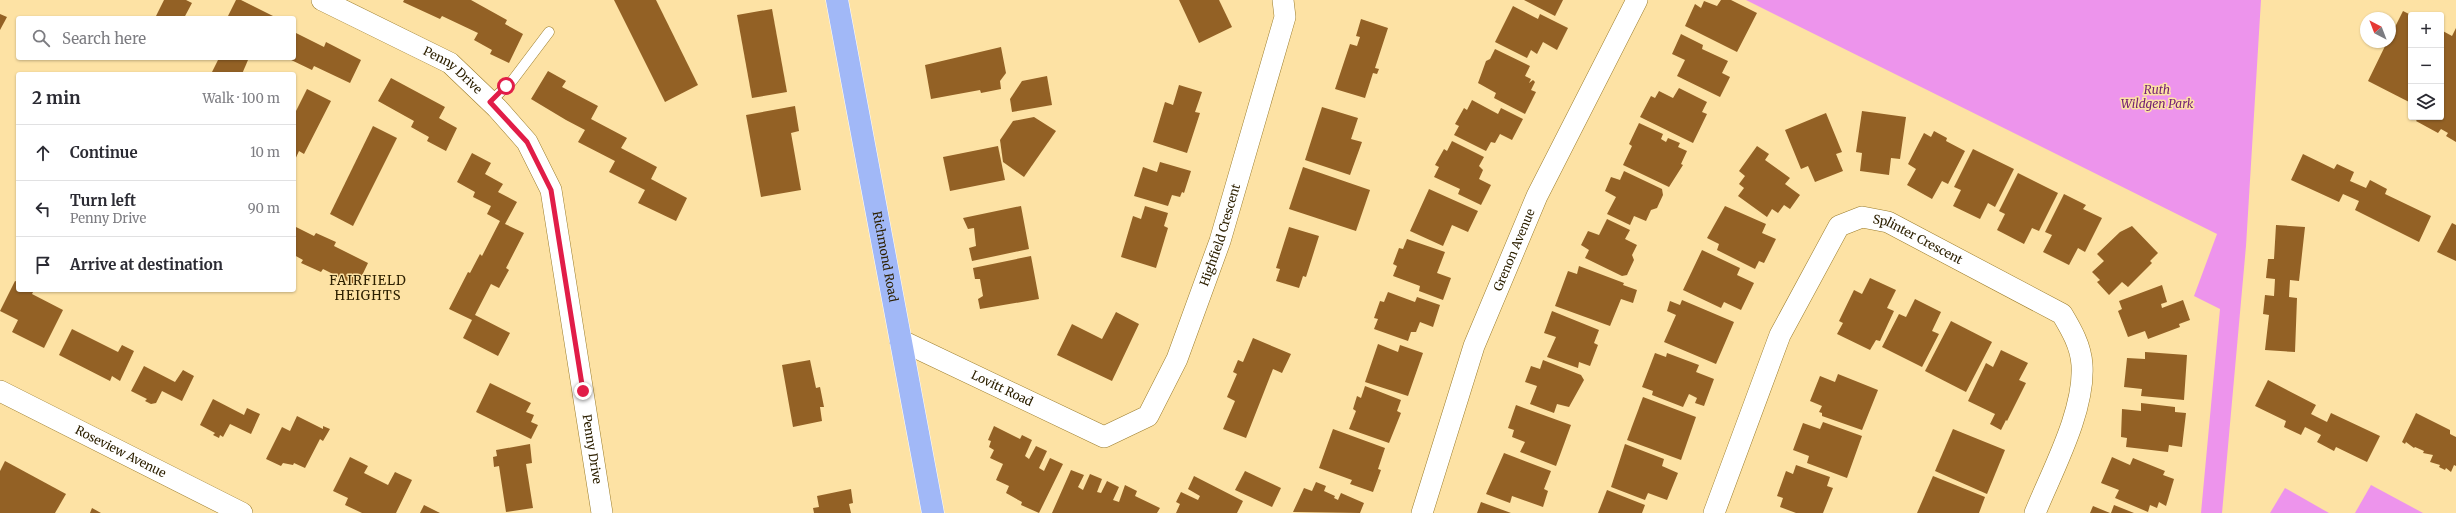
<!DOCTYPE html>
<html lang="en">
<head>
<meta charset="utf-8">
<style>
	:root { --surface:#fff; --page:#f7f7f7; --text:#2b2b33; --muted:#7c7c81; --line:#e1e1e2 }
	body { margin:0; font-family:Merriweather,serif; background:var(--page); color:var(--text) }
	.controls { position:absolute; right:12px; top:12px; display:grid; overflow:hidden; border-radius:4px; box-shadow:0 1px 3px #0004 }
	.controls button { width:36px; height:36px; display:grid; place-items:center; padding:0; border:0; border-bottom:1px solid var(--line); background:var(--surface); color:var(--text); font:20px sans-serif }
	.compass { position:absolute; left:2360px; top:12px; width:36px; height:36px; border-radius:50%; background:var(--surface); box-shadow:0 1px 3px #0004; rotate:318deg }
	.stop { position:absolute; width:12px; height:12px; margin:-9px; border:3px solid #e11d48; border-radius:50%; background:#fff }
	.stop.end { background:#e11d48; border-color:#fff; box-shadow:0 1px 4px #0008 }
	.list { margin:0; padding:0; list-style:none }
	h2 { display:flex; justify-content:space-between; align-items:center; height:52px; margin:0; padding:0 16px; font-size:17px }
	h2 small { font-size:13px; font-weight:400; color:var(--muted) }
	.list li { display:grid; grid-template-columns:26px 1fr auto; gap:12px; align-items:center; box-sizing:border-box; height:56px; padding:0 16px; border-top:1px solid var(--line) }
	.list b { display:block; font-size:15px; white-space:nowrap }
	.list p { margin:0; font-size:13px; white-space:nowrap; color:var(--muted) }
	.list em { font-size:13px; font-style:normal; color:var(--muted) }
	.icon { flex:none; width:22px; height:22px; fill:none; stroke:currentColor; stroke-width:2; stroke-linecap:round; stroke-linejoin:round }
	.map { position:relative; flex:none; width:2456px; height:513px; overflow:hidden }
	.search { position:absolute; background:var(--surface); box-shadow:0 1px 3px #0004; left:16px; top:16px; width:280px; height:44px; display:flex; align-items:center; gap:10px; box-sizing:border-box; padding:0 14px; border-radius:4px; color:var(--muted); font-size:15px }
	.panel { position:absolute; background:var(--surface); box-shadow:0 1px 3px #0004; left:16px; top:72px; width:280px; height:220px; border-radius:4px }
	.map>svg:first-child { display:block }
	.green { fill:#ed94ec }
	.building { fill:#936125 }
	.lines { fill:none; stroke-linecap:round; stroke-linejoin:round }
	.lane-casing { stroke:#9b7c2a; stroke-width:11 }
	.street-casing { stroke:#9b7c2a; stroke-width:22 }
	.primary-casing { stroke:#fff; stroke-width:23 }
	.lane { stroke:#fff; stroke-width:10 }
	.street { stroke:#fff; stroke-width:21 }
	.primary { stroke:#a1b8f7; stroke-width:22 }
	.route { stroke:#e11d48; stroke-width:5 }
	.labels { text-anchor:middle; stroke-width:3; stroke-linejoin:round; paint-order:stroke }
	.street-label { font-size:12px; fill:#2d2000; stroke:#fde2a4 }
	.park-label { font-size:12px; font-style:italic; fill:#742075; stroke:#fde2a4 }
	.neighbourhood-label { font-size:13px; letter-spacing:1px; fill:#2d2000; stroke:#fde2a4 }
</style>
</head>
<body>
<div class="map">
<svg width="2456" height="513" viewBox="0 0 2456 513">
	<rect width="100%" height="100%" fill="#fde2a4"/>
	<g class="green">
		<polygon points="1746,0 2261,0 2246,246 2222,513 2201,513 2220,309 2194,296 2217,234"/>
		<polygon points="2371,485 2423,513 2355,513"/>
		<polygon points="2285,488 2329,513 2270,513"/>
	</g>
	<g class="building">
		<polygon points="164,0 186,0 192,3 184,18 155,18"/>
		<polygon points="236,0 241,0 277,18 227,18"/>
		<polygon points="404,0 471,0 507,20 505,24 523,34 509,63 490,54 492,50 474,40 478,33 442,16 440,19 403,2"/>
		<polygon points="614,0 656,0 698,85 665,102"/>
		<polygon points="1179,0 1219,0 1232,27 1199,43"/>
		<polygon points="1524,0 1563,0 1555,16"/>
		<polygon points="1721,0 1731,0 1757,13 1737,52 1685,26 1695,4 1701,8 1704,1 1717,6"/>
		<polygon points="1513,6 1538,19 1540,14 1568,28 1557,50 1543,42 1537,54 1531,50 1527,58 1495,42"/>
		<polygon points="772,9 787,92 752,98 737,15"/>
		<polygon points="2403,11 2411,15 2411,103 2368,81 2387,42 2390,42 2390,37"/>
		<polygon points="0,14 7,17 0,30"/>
		<polygon points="1361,19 1388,28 1375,68 1379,69 1377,74 1373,73 1365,98 1335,89 1350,44 1357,46 1360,37 1356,36"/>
		<polygon points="2456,28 2456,142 2446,136 2448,133 2441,129 2438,133 2416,121 2419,117 2441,117 2441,30 2452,36"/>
		<polygon points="294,32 324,47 326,42 361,60 350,83 314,66 312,70 287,58 294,58"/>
		<polygon points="1681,34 1703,45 1702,49 1728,61 1722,73 1730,77 1720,97 1677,76 1685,60 1672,54"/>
		<polygon points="1001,47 1006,73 1000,81 1001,89 981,93 980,90 931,99 925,65"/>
		<polygon points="1495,49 1530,66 1525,76 1531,79 1529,83 1533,80 1535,82 1531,90 1536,92 1525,114 1494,98 1496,93 1478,83 1486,61 1490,59"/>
		<polygon points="219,58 244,58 248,60 242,74 211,74"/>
		<polygon points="548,71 566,81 562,87 598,106 591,119 627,138 621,148 657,167 651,179 687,198 676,221 638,203 645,190 609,172 615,161 578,142 585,130 566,120 531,99"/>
		<polygon points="1047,76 1052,105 1012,112 1010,99 1022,81"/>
		<polygon points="391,78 445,107 439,118 457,128 446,151 427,141 429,137 411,127 414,121 378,101"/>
		<polygon points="1179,85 1202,92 1195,112 1200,113 1187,153 1153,142 1165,102 1173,105"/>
		<polygon points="1679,88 1707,102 1702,112 1707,114 1693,143 1640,117 1651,96 1655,98 1659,91 1673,98"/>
		<polygon points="307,89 331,101 304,154 299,151 294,162 294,115"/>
		<polygon points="1472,100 1498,114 1501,108 1523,119 1512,140 1500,134 1495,143 1491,142 1486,151 1454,135 1459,126 1455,124 1464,108 1467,110"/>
		<polygon points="795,106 799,131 791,133 801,190 761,197 746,115"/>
		<polygon points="1322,107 1358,118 1351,139 1362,142 1350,175 1305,160"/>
		<polygon points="1862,111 1906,117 1900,159 1891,158 1889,175 1860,171 1862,153 1856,152"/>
		<polygon points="1826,113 1842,152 1836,154 1843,171 1815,182 1808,166 1801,169 1785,130"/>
		<polygon points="1034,117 1056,131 1024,177 1003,162 1000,140 1013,121"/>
		<polygon points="1639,123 1663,134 1661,139 1666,142 1668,138 1680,143 1678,147 1687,151 1681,164 1683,165 1669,187 1623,165 1632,146 1629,144"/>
		<polygon points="373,126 397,138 353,226 330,214"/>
		<polygon points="1934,131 1947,138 1946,141 1965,151 1948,184 1942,181 1932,199 1907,185 1916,169 1908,164 1924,133 1931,137"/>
		<polygon points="1452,141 1484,157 1479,166 1483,170 1479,179 1491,185 1481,205 1458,194 1460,189 1434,177 1439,167 1435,165 1444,149 1447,151"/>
		<polygon points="998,146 1005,180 950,191 943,157"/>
		<polygon points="1757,146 1769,154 1765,160 1790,178 1785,184 1800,195 1790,209 1784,205 1778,213 1772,209 1767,217 1738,196 1744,188 1739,184 1745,176 1739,171"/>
		<polygon points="1973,149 2014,169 1995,207 1988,203 1980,219 1953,206 1961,190 1954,187"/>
		<polygon points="472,153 491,163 485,174 503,184 498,192 517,202 505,224 524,233 506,268 509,270 499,288 491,284 475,315 510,333 498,356 463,338 472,320 449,309 468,272 470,273 480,254 482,256 500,221 487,214 491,206 473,197 475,192 457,182"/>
		<polygon points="2303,154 2334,169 2337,164 2354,172 2350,181 2366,188 2370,180 2387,189 2385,194 2431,216 2419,242 2355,210 2359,201 2343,194 2339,202 2291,180"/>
		<polygon points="1160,162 1191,171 1184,193 1182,192 1180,197 1172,195 1168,206 1134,196 1143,167 1157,172"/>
		<polygon points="1303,167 1370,190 1356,231 1289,209"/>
		<polygon points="1624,171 1662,189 1663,195 1657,208 1651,210 1646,221 1634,216 1630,225 1607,214 1616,197 1605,191 1611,177 1620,180"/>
		<polygon points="2018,173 2058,193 2039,231 2032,228 2024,244 1997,230 2005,214 1999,211"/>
		<polygon points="1429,189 1478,211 1468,232 1452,225 1443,246 1410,231"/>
		<polygon points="2064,194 2086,205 2083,209 2102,218 2085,252 2078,248 2069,265 2043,252 2052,235 2045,232"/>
		<polygon points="1021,206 1029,249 972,261 969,248 976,246 974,228 968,229 963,218"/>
		<polygon points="1145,206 1168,213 1164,226 1168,228 1156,268 1121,257 1133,216 1141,219"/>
		<polygon points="1725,206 1766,224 1762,233 1776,239 1764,263 1759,261 1755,269 1717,250 1719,244 1707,238"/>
		<polygon points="1607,219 1630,230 1625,239 1637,245 1632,255 1634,260 1627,275 1622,276 1585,258 1589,250 1581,245 1588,231 1599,235"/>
		<polygon points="2452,223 2456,225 2456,261 2437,252"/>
		<polygon points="2276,225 2305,227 2299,281 2290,280 2289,297 2297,298 2295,352 2265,350 2269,315 2263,314 2265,295 2274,296 2275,279 2266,278 2268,259 2274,259"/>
		<polygon points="294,226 314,236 316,233 336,242 334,246 368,263 357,286 323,269 321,272 301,263 303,260 294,255"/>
		<polygon points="2132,226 2158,253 2150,261 2152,263 2128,287 2122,282 2109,295 2097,282 2100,280 2092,272 2104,261 2097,254 2120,232"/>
		<polygon points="1289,227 1319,236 1306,277 1303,276 1299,288 1276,281 1280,269 1276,268"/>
		<polygon points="1407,239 1445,252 1437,273 1451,278 1443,300 1419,291 1420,286 1393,276 1397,266 1393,264 1399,248 1403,249"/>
		<polygon points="1702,250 1740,268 1737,275 1754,283 1741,310 1724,302 1721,308 1683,290"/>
		<polygon points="1031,256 1039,299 980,309 978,299 983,296 980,279 975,279 973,268"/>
		<polygon points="1579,266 1624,283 1623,285 1637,290 1633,303 1621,299 1610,326 1555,306 1568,271 1577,274"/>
		<polygon points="1870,278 1896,290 1887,308 1894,311 1880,341 1876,340 1870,350 1837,334 1843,323 1839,321 1854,290 1862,294"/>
		<polygon points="15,281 18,282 18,290 34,290 32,294 63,310 44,348 12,332 18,320 0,311"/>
		<polygon points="2162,285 2167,302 2161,304 2162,308 2183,300 2190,320 2179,324 2180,327 2148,339 2145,331 2128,337 2118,311 2122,309 2119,301"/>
		<polygon points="1388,292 1415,302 1417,297 1440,305 1433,327 1420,322 1416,332 1411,332 1408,341 1374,329 1378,319 1374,318 1380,301 1384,302"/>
		<polygon points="1915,299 1941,312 1932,331 1939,334 1922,367 1882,347 1899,314 1906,317"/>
		<polygon points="1682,300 1734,322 1716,364 1664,342 1676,315 1667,311 1670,301 1680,305"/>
		<polygon points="1552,311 1599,330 1594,343 1598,345 1590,366 1579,362 1578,368 1547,357 1556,337 1544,333"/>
		<polygon points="1116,312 1139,324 1112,381 1057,355 1072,324 1102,339"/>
		<polygon points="1951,321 1992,342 1966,392 1925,371"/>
		<polygon points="72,329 118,352 122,345 134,351 120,381 112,376 110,381 59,355"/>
		<polygon points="1253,338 1291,354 1282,373 1273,369 1246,438 1223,429 1235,401 1227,397 1237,374 1233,372 1238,360 1243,362"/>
		<polygon points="1378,344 1398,352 1400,345 1423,353 1408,396 1365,382"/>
		<polygon points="2001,350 2028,363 2019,380 2026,383 2007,421 2006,420 2001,430 1990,424 1995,414 1968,401 1986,363 1993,367"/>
		<polygon points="2145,352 2187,355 2184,400 2141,396 2142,389 2124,387 2127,358 2145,359"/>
		<polygon points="1655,353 1666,357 1667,353 1699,365 1696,372 1714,379 1704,406 1695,403 1697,398 1689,394 1683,407 1652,395 1653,391 1642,387"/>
		<polygon points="810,360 816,388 820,387 824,407 820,407 822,421 793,427 782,365"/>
		<polygon points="1543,360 1581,375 1584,380 1569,407 1557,404 1554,413 1530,404 1537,386 1525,382 1531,366 1540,369"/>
		<polygon points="144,366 175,382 183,370 194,376 182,401 162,391 156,403 151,404 145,401 147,399 131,391"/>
		<polygon points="1838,374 1878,390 1862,430 1822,416 1822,413 1819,412 1822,406 1810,401 1820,376 1835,382"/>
		<polygon points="2268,380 2316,405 2311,414 2327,422 2331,413 2380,436 2367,462 2336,447 2334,451 2317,442 2321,435 2305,427 2301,435 2284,427 2286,421 2255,406"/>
		<polygon points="490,383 531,403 526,412 534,415 531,422 538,425 531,439 476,412"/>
		<polygon points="1365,386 1401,400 1397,411 1401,413 1389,443 1349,429 1356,411 1353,409 1357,396 1361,398"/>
		<polygon points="1643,397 1696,417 1681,460 1627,440"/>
		<polygon points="213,399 244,415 247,408 260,414 251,434 230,424 223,437 220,435 219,438 213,435 215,433 200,425"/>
		<polygon points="2141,403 2175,407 2175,412 2186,413 2182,447 2169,445 2168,452 2126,447 2127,438 2121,437 2122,409 2141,411"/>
		<polygon points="1516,405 1571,425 1556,466 1520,452 1525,442 1512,437 1514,430 1508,428"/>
		<polygon points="2416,413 2450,430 2450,434 2456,437 2456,466 2454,465 2451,472 2446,468 2445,470 2439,467 2440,465 2430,462 2433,455 2423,453 2424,451 2415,447 2414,448 2406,442 2405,444 2402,442"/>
		<polygon points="297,416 323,429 323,426 330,429 323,441 320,439 305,468 294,463 293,465 283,463 281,466 266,459 282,427 290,431"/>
		<polygon points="1823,422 1862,436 1847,478 1807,463 1809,456 1793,450 1803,423 1820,429"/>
		<polygon points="994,426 1020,439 1022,435 1032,440 1025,456 1029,459 1036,446 1047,451 1039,468 1044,471 1050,458 1063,464 1039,513 1021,505 1022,502 1006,493 1009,486 996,480 1003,464 990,458 994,450 989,447 991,441 988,440"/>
		<polygon points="1333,429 1385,448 1378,469 1381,470 1373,492 1350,484 1352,480 1319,468"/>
		<polygon points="1953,429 2005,450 1987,494 1935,471"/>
		<polygon points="530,444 532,463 526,464 533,508 506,512 499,466 494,467 493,457 497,456 496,450"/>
		<polygon points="1625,444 1664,459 1662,466 1678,473 1667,500 1648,493 1645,500 1611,487"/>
		<polygon points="1504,453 1551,471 1544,489 1548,491 1543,507 1512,496 1510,503 1486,494"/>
		<polygon points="350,457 368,466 364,473 388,485 395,472 412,480 396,513 362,513 345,505 348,498 333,491"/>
		<polygon points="2112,457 2130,465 2133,458 2165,471 2163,475 2174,479 2166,506 2159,502 2157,508 2150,505 2148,512 2115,498 2119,490 2101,483"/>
		<polygon points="5,461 66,494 55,513 0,513 0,471"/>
		<polygon points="1796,465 1830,477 1827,486 1833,488 1823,513 1796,513 1780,507 1783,498 1777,496 1786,471 1793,474"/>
		<polygon points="1071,470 1084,475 1078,487 1083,490 1090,474 1102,479 1097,492 1101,493 1107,481 1119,487 1113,500 1119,502 1125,485 1137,491 1135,496 1160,508 1157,513 1052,513"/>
		<polygon points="1245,471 1281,488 1272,507 1235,490"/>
		<polygon points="1194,476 1243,501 1237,513 1176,513 1180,504 1176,502 1181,492 1198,500 1200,496 1188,489"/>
		<polygon points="1933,476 1985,497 1979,513 1917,513"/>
		<polygon points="1316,482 1326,486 1324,491 1335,496 1334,498 1338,500 1341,493 1364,503 1360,513 1293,512 1304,488 1312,491"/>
		<polygon points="851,489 853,503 849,504 851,513 814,513 813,508 819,507 817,496"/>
		<polygon points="1607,490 1645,505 1642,513 1598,513"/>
		<polygon points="1481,502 1511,513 1477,513"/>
		<polygon points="424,505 440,513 420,513"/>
		<polygon points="2114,505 2134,513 2111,513"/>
		<polygon points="2093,506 2110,513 2090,513"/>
		<polygon points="92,508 101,513 90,513"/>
	</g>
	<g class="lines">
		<g class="lane-casing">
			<polyline id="lane" points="490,102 512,81 549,32"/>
		</g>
		<g class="street-casing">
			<g id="street">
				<path id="s1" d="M322 0 450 63 497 108 527 142 551 190 602 513"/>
				<path id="s2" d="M900 340 1104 437 1148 416 1177 359 1220 241 1285 17 1283 0"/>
				<path id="s3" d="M0 391 242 513"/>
				<path id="s4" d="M1422 513 1474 346 1537 196 1637 0"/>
				<path id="s5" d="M1714 513 1780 335 1839 226 1862 217 1888 222 2062 314C2071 329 2081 346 2082 365 2085 411 2052 471 2035 513"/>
			</g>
		</g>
		<g class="primary-casing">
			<g id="primary">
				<path id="s6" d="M837 0 933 513"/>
			</g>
		</g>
		<use href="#lane" class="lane"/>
		<use href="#street" class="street"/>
		<use href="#primary" class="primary"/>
	</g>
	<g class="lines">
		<polyline class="route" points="506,86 490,102 527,142 551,190 583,391"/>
	</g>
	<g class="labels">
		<g class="street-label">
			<text dy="4" stroke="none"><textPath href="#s1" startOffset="149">Penny Drive</textPath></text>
			<text dy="4" stroke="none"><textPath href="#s2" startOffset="470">Highfield Crescent</textPath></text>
			<text dy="4" stroke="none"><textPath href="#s5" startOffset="399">Splinter Crescent</textPath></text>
			<text dy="4" stroke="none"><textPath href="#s4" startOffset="279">Grenon Avenue</textPath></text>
			<text dy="4" stroke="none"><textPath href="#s6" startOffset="261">Richmond Road</textPath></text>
			<text dy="4" stroke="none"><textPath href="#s2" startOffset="113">Lovitt Road</textPath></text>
			<text dy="4" stroke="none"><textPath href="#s1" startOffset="569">Penny Drive</textPath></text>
			<text dy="4" stroke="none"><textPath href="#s3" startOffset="135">Roseview Avenue</textPath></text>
		</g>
		<g class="park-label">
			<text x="2157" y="94">Ruth<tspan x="2157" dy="14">Wildgen Park</tspan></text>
		</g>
		<g class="neighbourhood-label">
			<text x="368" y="285">FAIRFIELD<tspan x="368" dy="15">HEIGHTS</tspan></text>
		</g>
	</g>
</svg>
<div class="controls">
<button>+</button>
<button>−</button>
<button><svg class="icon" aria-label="layers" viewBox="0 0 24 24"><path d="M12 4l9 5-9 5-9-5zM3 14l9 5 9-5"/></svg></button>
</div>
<svg class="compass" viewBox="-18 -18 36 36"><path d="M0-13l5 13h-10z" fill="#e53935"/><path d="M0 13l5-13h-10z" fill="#7c7c81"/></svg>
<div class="stop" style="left:506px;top:86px"></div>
<div class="stop end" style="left:583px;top:391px"></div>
<div class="search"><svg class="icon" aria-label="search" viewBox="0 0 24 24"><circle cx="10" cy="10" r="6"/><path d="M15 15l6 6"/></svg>Search here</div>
<section class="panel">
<h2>2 min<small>Walk · 100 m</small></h2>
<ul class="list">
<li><svg class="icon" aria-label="ahead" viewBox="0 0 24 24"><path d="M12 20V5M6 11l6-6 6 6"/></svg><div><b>Continue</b></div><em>10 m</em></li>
<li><svg class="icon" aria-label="left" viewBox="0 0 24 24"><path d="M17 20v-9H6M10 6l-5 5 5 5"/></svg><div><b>Turn left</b><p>Penny Drive</p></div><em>90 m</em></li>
<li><svg class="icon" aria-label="arrive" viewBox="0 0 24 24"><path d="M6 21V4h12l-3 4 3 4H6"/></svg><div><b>Arrive at destination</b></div></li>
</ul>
</section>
</div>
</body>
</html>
